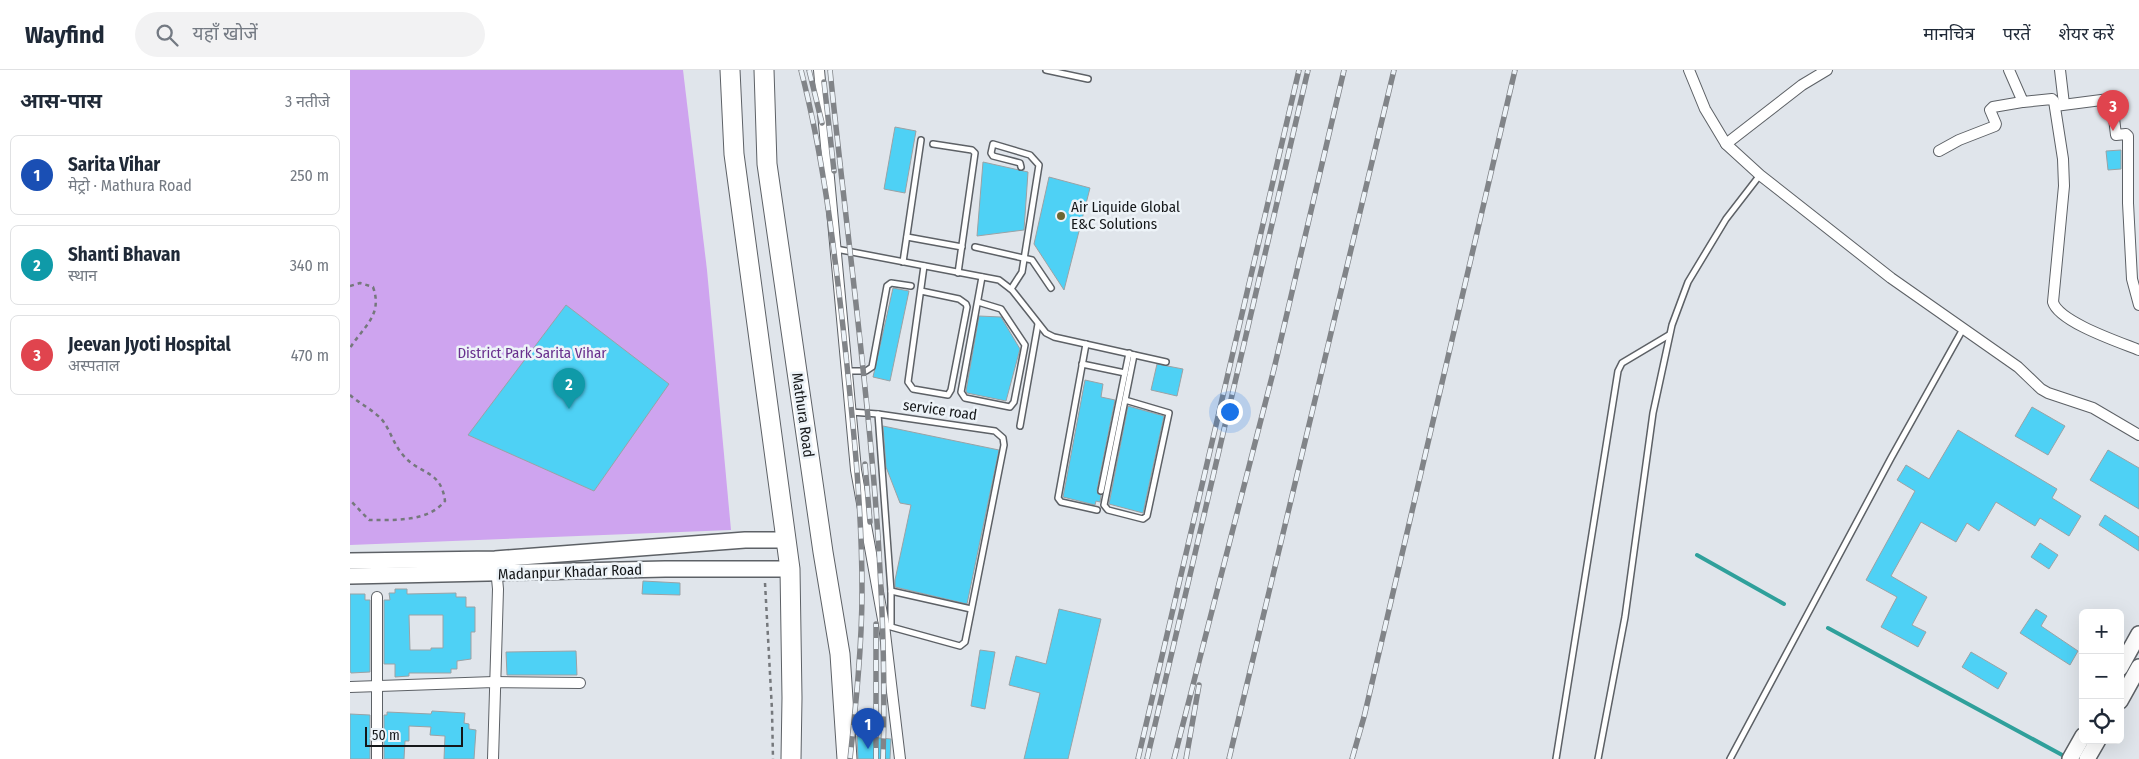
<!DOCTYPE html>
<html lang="hi">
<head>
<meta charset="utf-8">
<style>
	:root { --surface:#fff; --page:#f2f2f3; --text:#1f2937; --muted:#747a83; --line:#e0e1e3; --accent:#111827 }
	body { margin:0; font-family:"Fira Sans Condensed","Noto Sans Devanagari",sans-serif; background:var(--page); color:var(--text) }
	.controls { position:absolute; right:15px; bottom:15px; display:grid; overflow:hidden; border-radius:8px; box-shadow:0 5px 20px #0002 }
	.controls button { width:45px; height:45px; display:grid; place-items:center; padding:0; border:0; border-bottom:1px solid var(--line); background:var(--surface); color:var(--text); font:25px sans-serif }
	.scale { position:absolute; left:15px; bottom:12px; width:98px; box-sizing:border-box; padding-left:5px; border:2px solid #151719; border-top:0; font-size:14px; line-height:18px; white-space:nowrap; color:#151719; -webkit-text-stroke:4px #edf3f8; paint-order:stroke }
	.you { position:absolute; left:879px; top:341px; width:18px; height:18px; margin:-12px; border:4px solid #fff; border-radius:50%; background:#1a73e8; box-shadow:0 0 0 8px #1a73e833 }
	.badge { display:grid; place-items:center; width:32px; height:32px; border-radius:50%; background:var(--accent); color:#fff; font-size:16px; font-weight:700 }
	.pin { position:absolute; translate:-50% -41px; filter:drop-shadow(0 1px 2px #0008) }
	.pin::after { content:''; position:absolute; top:26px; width:18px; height:15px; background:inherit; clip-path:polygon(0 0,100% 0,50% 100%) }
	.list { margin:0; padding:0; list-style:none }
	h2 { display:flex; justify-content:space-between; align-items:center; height:65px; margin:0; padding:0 20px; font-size:21px }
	h2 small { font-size:16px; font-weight:400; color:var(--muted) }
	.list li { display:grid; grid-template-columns:32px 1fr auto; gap:15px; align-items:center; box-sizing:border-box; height:80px; margin:0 10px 10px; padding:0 10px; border:1px solid var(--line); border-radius:8px }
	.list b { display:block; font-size:19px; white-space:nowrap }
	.list p { margin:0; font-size:16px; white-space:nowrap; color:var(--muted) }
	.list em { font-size:16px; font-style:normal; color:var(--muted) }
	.icon { flex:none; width:28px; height:28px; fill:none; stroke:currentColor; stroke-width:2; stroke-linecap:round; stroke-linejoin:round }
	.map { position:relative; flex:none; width:1789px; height:689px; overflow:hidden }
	header { display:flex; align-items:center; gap:30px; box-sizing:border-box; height:70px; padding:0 25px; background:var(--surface); border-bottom:1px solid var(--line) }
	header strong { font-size:24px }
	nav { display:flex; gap:28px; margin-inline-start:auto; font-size:18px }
	.search { width:350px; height:45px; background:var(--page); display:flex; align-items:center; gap:12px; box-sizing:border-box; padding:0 18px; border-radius:28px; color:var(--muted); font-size:19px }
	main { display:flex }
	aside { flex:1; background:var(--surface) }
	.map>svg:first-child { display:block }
	.green { fill:#cea4ef }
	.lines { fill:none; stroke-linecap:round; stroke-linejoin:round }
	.stream { stroke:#2fa09b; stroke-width:4 }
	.building { fill:#4ed1f5; stroke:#9ba2a5; fill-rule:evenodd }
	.lane-casing { stroke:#5d6166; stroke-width:8 }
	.street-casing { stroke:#5d6166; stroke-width:12 }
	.secondary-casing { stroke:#5d6166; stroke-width:18 }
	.highway-casing { stroke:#5d6166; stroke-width:21 }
	.path { stroke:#75787c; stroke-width:2.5; stroke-dasharray:4 4; stroke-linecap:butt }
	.lane { stroke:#fff; stroke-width:5 }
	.street { stroke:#fff; stroke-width:10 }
	.secondary { stroke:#fff; stroke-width:15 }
	.highway { stroke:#fff; stroke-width:19 }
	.rail-casing { stroke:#818488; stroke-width:5.5 }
	.rail { stroke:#edf3f8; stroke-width:4; stroke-dasharray:11; stroke-linecap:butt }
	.poi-dot { fill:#6d6632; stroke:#edf3f8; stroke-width:2 }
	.labels { text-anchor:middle; stroke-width:5; stroke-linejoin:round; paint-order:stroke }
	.poi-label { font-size:15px; fill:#151719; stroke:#edf3f8; text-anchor:start }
	.park-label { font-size:15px; fill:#69308e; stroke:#edf3f8 }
	.street-label { font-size:15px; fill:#151719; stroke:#edf3f8 }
</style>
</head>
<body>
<header>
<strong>Wayfind</strong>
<div class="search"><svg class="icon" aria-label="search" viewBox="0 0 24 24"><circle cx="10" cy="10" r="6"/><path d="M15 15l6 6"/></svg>यहाँ खोजें</div>
<nav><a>मानचित्र</a><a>परतें</a><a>शेयर करें</a></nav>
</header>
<main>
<aside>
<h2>आस-पास<small>3 नतीजे</small></h2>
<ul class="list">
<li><span class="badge" style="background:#1a4fb4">1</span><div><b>Sarita Vihar</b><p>मेट्रो · Mathura Road</p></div><em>250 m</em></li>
<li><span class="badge" style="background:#0f9aa8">2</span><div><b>Shanti Bhavan</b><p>स्थान</p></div><em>340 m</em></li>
<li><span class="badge" style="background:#e0444e">3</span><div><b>Jeevan Jyoti Hospital</b><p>अस्पताल</p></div><em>470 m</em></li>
</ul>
</aside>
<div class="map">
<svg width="1789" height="689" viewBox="0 0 1789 689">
	<rect width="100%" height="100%" fill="#e0e5eb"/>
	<polygon class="green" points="0,0 333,0 357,200 381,460 0,475"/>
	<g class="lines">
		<g class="stream">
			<polyline points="1347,485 1434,534"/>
			<polyline points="1478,558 1714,686"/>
		</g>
	</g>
	<g class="building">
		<polygon points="545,57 566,61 555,123 534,119"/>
		<polygon points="1771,80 1771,99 1758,100 1756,81"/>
		<polygon points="633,92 678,102 674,160 627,166"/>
		<polygon points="699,107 740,118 714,220 684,174"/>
		<polygon points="543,218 559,221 540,311 523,307"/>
		<polygon points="216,235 319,314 244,421 118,365"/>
		<polygon points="629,246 651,247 670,279 656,331 617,323 616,321"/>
		<polygon points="807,294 833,299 827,326 801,320"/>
		<polygon points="735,310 753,314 751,327 765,330 747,420 748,424 751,425 750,432 746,431 745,435 713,427"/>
		<polygon points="778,336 814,346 793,443 759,434"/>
		<polygon points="1682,337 1715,356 1698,385 1665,366"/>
		<polygon points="533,356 649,380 617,534 545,517 545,510 561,435 550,433 536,397"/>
		<polygon points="1608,360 1707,419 1702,428 1731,446 1719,466 1690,448 1685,456 1646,432 1629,461 1617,453 1606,472 1571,452 1541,506 1577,527 1562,555 1576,562 1568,577 1531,557 1547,527 1516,510 1565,421 1547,410 1556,395 1579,409"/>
		<polygon points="1758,380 1789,398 1789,439 1740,410"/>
		<polygon points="1755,445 1789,467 1789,481 1749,455"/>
		<polygon points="1690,473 1708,485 1699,499 1681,487"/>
		<polygon points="293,511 330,513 330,525 292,524"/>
		<path d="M45 519H57V524L106 523V527H116V537H125V562H121V589L107 591V599H101V603H59V606L45 607V594H34V530H40L39 523H45ZM59 545H93V578H81V580H60Z"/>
		<polygon points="0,524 15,524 15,530 20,530 20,602 1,603 0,601"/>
		<polygon points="709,539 751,549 718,689 674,689 690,623 659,615 666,586 696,594"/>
		<polygon points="1686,539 1697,546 1691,556 1728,581 1720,595 1670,563"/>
		<polygon points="630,580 645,582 635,639 621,636"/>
		<polygon points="226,581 227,605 157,605 156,582"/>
		<polygon points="1621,582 1657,603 1648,619 1612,597"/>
		<polygon points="82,641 115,643 114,653 119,654 119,659 126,660 124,689 94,689 95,666 80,665 81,657 59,656 59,671 55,671 54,689 34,689 34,645 37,645 37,642 81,644"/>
		<polygon points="0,644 20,645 20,689 0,689"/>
		<polygon points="507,666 541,669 540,689 508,689"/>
	</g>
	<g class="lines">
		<g class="lane-casing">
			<g id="lane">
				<polyline points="696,0 738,9"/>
				<polyline points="583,74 622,80 625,83 608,203"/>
				<polyline points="557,167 612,177"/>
				<polyline points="625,177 682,190 701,218"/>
				<polyline points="486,179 649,210 662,220 696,263 704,267 816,292"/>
				<polyline points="553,192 571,70"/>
				<polyline points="661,219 672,202 689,95 680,85 643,74 641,83 643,86 670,93 671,97"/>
				<polyline points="571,221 609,229 616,234 617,237 601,320 598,325 563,319 558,312 574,196"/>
				<polyline points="628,232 651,239 675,275 664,332 660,337 615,328 611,322 632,207"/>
				<polyline points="736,274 708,428 711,432 747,440"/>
				<polyline points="732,294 775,303"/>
				<polyline points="497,301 516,301 522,297 537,216 541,213 561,216"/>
				<polyline points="775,330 819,343 797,446 793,449 758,440 754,435 784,285"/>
				<polyline points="501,342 528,344"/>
				<polyline points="670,356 688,254"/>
				<polyline points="751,421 779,283"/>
				<polyline points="541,521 621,539"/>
				<polyline points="534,555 610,576 615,572 654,375 653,368 645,361 528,344 541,521 541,557"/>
				<polyline points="1206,689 1268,301 1272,293 1319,265"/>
				<polyline points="1248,689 1275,547 1303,343 1322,255 1338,212 1376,149 1410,105"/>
				<polyline points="1380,689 1541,388 1613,259"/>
			</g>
		</g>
		<g class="street-casing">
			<g id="street">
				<polyline points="469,0 506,400 534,555 550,689"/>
				<polyline points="1339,0 1355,39 1376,74 1410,105 1541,208 1668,297 1691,319 1698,323 1743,338 1789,365"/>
				<path d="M1659 0 1673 32 1702 29 1704 31 1713 89 1714 116 1703 232C1709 252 1769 272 1789 280"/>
				<polyline points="1710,0 1714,34"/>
				<polyline points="1705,36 1759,29 1762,31 1766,65 1776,64 1778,66 1778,133 1782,209 1789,235"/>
				<polyline points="1376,74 1452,15 1477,0"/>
				<polyline points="1589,81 1609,70 1645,56 1646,54 1640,40 1643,37 1672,32"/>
				<polyline points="27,527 27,689"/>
				<polyline points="0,617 144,612 230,613"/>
				<polyline points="143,689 148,519 146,498"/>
			</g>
		</g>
		<g class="secondary-casing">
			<g id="secondary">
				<polyline points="0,491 145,489 395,470 437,470"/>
				<polyline points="0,506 315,499 440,499"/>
				<polyline points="1770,598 1789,564"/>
				<polyline points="1770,631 1789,597"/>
				<polyline points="1720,689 1733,666"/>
				<polyline points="1737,689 1748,670"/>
			</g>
		</g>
		<g class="highway-casing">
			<g id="highway">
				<polyline points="380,0 384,84 440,499 442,628 441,689"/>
				<polyline points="414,0 417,94 473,482 490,584 497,689"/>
			</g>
		</g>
		<g class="path">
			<path d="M0 216 10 213 23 217C33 245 14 256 0 278"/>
			<path d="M0 325C10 334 25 341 33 351 41 362 44 375 53 385 69 405 91 399 95 431 78 452 45 450 19 450L0 430"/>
			<polyline points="415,513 422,640 423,689"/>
		</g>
		<use href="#lane" class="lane"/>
		<use href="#street" class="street"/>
		<use href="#secondary" class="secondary"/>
		<use href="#highway" class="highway"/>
		<g class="rail-casing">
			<g id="rail">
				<path d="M451 0C473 85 483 170 493 257 502 344 512 431 512 520 512 576 506 633 500 689"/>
				<polyline points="459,0 472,53"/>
				<path d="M480 0C503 229 540 458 533 689"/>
				<polyline points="474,12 484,101"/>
				<polyline points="515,394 520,452"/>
				<polyline points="526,689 526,554"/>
				<polyline points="788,689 949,0"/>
				<polyline points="797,689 958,0"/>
				<polyline points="824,689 924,299 994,0"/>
				<polyline points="836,689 849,615"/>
				<polyline points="879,689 1044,0"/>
				<polyline points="1002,689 1014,647 1165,0"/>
			</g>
		</g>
		<use href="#rail" class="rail"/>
	</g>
	<circle class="poi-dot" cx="711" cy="146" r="5"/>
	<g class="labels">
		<g class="poi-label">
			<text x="721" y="142">Air Liquide Global<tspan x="721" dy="17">E&amp;C Solutions</tspan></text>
		</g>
		<g class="park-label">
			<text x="182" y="288">District Park Sarita Vihar</text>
		</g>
		<g class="street-label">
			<text transform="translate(590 340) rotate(8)" y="5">service road</text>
			<text transform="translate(453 345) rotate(82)" y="5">Mathura Road</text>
			<text transform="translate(220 502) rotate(-2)" y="5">Madanpur Khadar Road</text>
		</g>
	</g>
</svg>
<div class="controls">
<button>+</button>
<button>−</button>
<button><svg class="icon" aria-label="locate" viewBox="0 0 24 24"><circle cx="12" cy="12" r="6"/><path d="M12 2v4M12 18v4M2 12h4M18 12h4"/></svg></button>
</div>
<div class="scale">50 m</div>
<div class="you"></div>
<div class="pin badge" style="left:518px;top:679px;background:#1a4fb4">1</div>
<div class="pin badge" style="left:219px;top:339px;background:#0f9aa8">2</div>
<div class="pin badge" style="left:1763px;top:61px;background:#e0444e">3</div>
</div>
</main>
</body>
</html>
